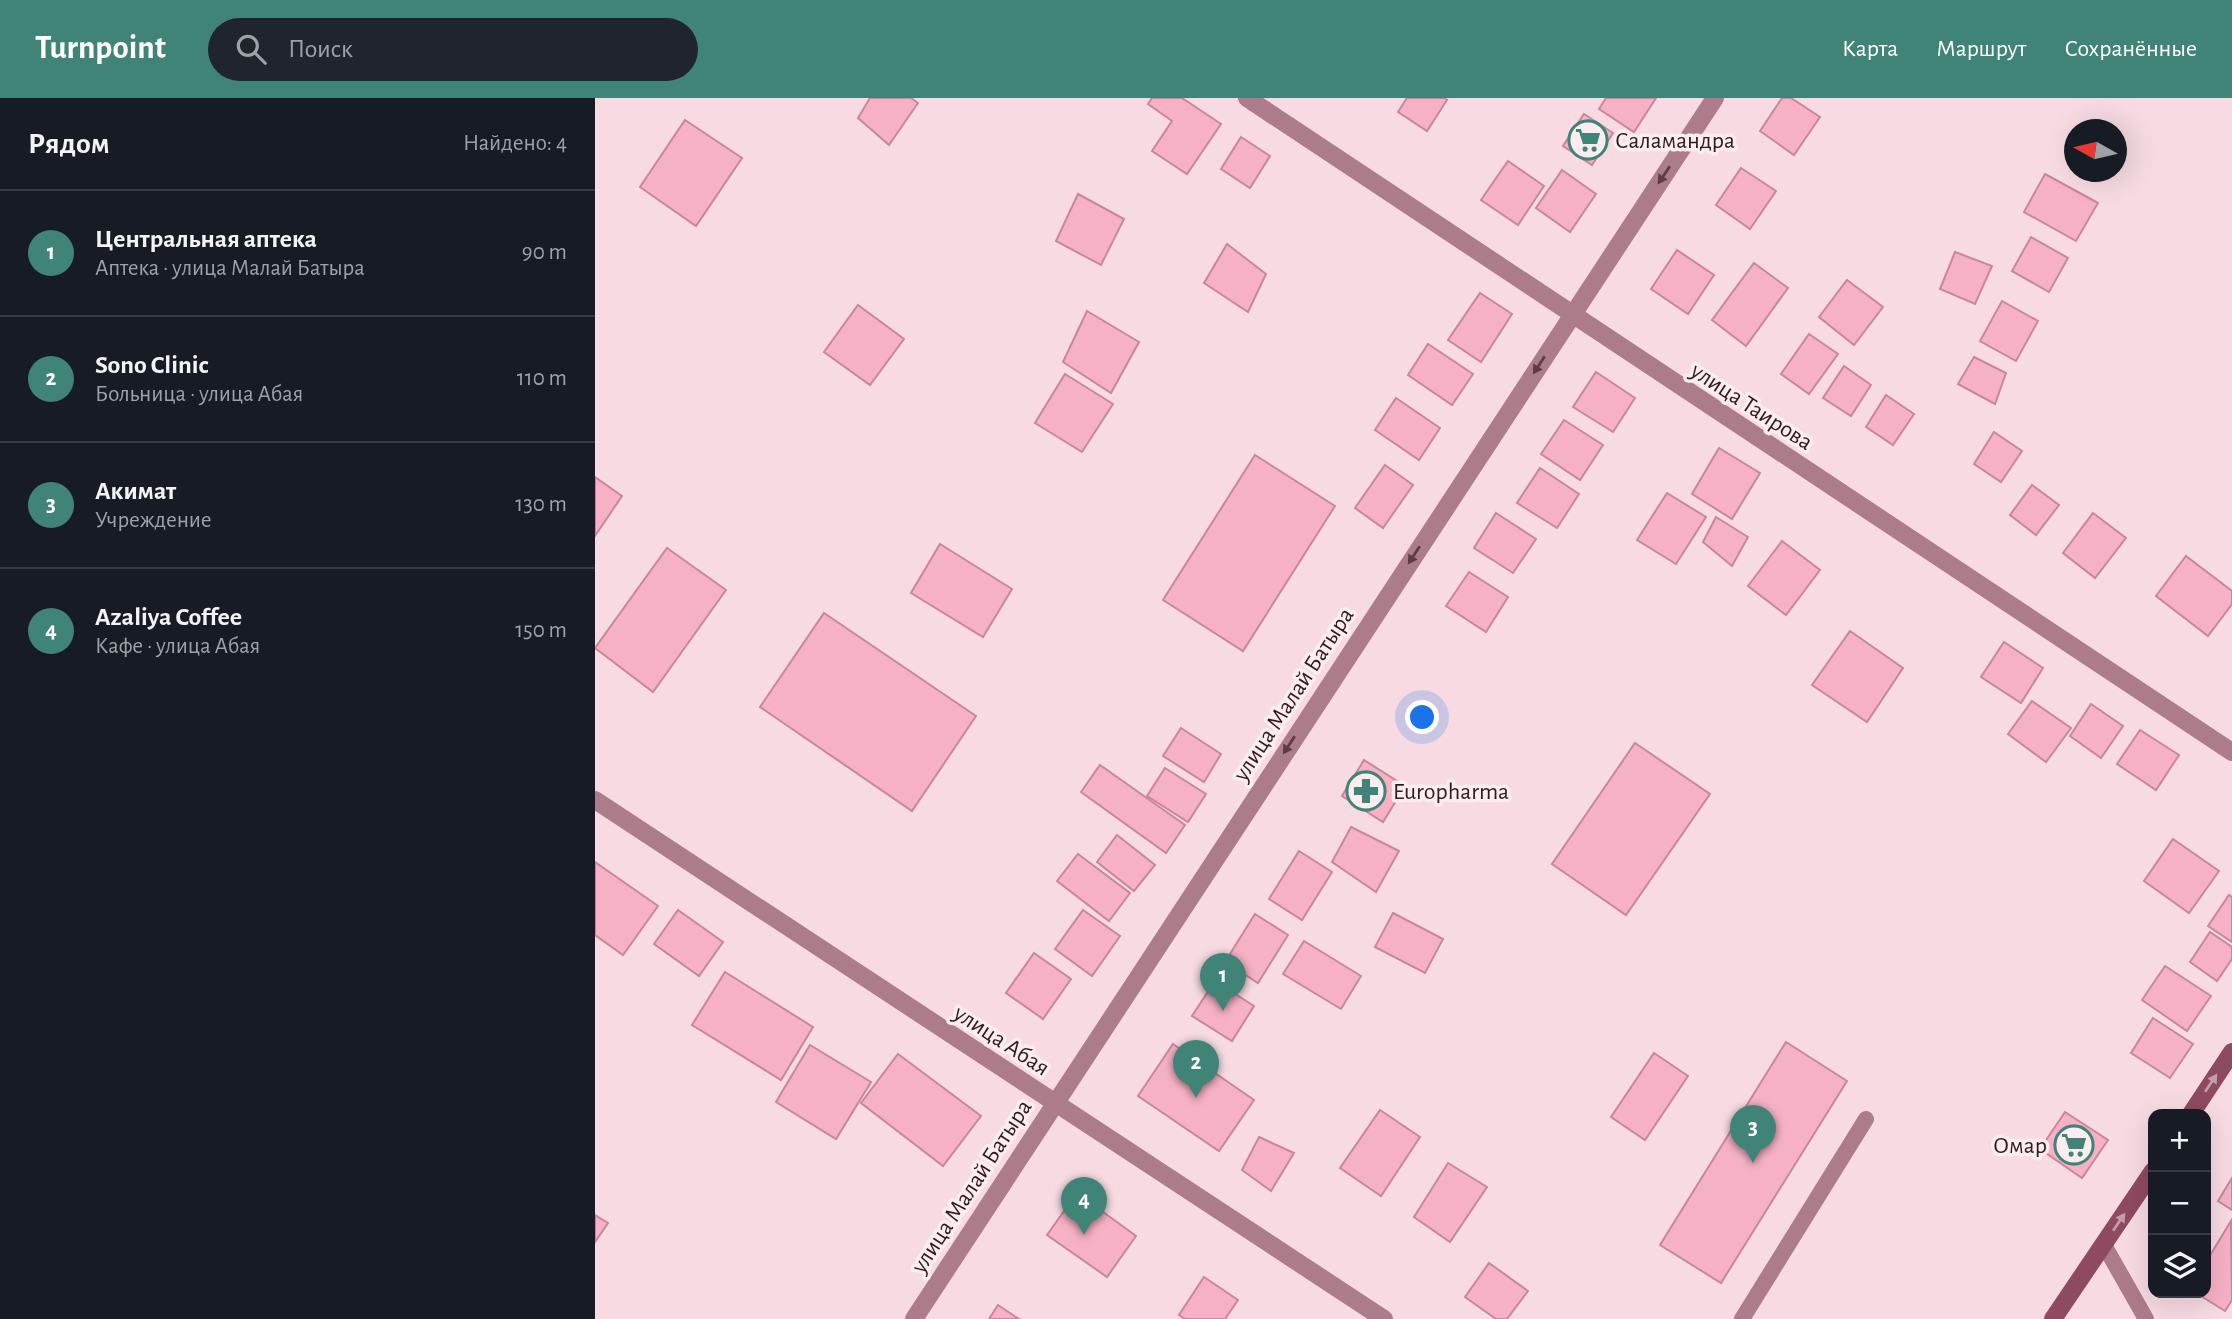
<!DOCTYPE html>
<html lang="ru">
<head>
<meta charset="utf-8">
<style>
	:root { --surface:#171b24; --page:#20242c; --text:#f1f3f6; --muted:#9ea1a6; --line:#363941; --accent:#408477 }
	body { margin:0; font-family:"Alegreya Sans",sans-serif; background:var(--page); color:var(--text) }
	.controls { position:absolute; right:21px; bottom:21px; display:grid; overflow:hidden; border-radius:14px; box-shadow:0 7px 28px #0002 }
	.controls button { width:63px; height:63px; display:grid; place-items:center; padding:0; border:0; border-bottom:2px solid var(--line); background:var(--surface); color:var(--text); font:35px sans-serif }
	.compass { position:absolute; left:1469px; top:21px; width:63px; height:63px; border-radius:50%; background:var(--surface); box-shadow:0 7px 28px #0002; rotate:278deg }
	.you { position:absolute; left:828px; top:620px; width:24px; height:24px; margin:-18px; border:5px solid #fff; border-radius:50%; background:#1a73e8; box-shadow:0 0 0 10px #1a73e833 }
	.badge { display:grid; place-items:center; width:46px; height:46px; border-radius:50%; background:var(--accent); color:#fff; font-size:23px; font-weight:700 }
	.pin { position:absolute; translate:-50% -58px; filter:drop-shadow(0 2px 4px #0008) }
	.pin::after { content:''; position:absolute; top:37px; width:24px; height:21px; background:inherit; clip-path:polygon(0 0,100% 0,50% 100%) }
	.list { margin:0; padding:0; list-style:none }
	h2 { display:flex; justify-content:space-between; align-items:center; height:91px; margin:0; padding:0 28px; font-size:30px }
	h2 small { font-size:23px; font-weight:400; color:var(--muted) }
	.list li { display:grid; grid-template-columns:46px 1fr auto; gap:21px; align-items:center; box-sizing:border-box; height:126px; padding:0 28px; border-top:2px solid var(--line) }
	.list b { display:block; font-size:26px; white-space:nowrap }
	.list p { margin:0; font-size:23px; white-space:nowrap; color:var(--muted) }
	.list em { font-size:23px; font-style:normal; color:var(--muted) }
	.icon { flex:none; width:38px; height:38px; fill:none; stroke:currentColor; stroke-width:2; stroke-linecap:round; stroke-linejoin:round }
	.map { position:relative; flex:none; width:1637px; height:1221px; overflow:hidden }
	header { display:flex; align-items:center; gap:42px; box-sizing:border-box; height:98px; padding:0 35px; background:var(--accent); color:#fff }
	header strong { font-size:33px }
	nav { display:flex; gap:38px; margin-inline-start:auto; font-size:24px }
	.search { width:490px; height:63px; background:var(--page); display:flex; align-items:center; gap:18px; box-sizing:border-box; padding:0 24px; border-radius:38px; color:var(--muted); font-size:26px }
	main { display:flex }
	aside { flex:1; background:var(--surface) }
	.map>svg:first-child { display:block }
	.building { fill:#f6b1c5; stroke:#c8879a; stroke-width:2 }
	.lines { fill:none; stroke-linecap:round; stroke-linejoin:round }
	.service { stroke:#ad7c8a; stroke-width:16 }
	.minor { stroke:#ad7c8a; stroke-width:18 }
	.tertiary { stroke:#ad7c8a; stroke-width:18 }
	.secondary { stroke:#8e4a61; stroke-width:18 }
	.oneway { fill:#5c3c46 }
	.oneway2 { fill:#c49ba8 }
	.labels { text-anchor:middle; stroke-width:7; stroke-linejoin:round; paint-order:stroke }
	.poi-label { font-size:24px; fill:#311921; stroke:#faecef; text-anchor:start }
	.street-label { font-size:24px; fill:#311921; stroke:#faecef }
</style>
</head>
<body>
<header>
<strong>Turnpoint</strong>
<div class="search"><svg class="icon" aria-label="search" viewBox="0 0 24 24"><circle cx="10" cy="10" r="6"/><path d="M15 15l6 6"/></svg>Поиск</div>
<nav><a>Карта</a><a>Маршрут</a><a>Сохранённые</a></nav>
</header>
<main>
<aside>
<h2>Рядом<small>Найдено: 4</small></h2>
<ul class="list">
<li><span class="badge">1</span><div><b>Центральная аптека</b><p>Аптека · улица Малай Батыра</p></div><em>90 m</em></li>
<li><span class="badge">2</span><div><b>Sono Clinic</b><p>Больница · улица Абая</p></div><em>110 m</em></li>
<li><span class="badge">3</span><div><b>Акимат</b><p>Учреждение</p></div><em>130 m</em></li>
<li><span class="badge">4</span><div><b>Azaliya Coffee</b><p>Кафе · улица Абая</p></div><em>150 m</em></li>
</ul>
</aside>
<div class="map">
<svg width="1637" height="1221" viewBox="0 0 1637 1221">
	<rect width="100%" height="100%" fill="#f7dae2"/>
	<g class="building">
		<polygon points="275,0 316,0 323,5 294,47 263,20"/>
		<polygon points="557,0 587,0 626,26 592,76 557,53 577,23 553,6"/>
		<polygon points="812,0 850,0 852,2 832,33 803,14"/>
		<polygon points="1011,0 1061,0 1039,34 1004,11"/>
		<polygon points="1187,0 1196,0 1225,19 1199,57 1165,33"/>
		<polygon points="989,16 1018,35 997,67 968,48"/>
		<polygon points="90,22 147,60 101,128 45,89"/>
		<polygon points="646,39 675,58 655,90 626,71"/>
		<polygon points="913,63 949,88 923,127 886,102"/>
		<polygon points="1146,70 1181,93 1155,131 1121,107"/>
		<polygon points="967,72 1001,96 975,134 941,110"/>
		<polygon points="1450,76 1503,105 1481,143 1429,114"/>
		<polygon points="483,96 529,121 506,167 461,143"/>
		<polygon points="1436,139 1473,160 1454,194 1417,173"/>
		<polygon points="632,146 671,176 653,214 609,185"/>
		<polygon points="1082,152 1119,177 1093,216 1056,191"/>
		<polygon points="1360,154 1397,168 1380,206 1345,191"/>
		<polygon points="1159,165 1193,190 1151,248 1117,222"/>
		<polygon points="1252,182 1288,209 1259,247 1224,219"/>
		<polygon points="885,195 917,216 886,264 853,242"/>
		<polygon points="1407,203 1443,223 1421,263 1385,243"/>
		<polygon points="263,207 309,241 275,287 229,254"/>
		<polygon points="492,213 544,244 516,295 468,264"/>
		<polygon points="1214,236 1243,256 1214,296 1186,276"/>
		<polygon points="833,246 878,276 857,307 813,277"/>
		<polygon points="1379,259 1411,275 1400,306 1363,286"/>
		<polygon points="1249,268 1276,287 1256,318 1228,300"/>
		<polygon points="1001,274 1040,300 1018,334 978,309"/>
		<polygon points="470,276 518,306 487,354 440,325"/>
		<polygon points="1291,297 1319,316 1298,347 1271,329"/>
		<polygon points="801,300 845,330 824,362 780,332"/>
		<polygon points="969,322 1008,347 985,382 946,356"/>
		<polygon points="1399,334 1427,353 1406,384 1379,366"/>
		<polygon points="1124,350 1165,375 1137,421 1097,396"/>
		<polygon points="660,357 740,408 648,553 568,502"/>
		<polygon points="790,367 818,387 788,430 760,410"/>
		<polygon points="945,370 984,396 962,430 922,405"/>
		<polygon points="0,379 27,398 0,438"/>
		<polygon points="1437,387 1464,407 1441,437 1415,417"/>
		<polygon points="1072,395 1111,419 1081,466 1042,442"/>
		<polygon points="901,415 941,441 918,475 879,450"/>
		<polygon points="1498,415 1531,440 1500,480 1468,455"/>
		<polygon points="1121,419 1153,439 1137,468 1108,444"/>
		<polygon points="1187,443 1225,472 1191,517 1153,488"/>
		<polygon points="345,446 417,491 388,539 316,495"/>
		<polygon points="72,450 131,492 58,594 0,550"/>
		<polygon points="1591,458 1637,493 1637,506 1613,538 1561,498"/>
		<polygon points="874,474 913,499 891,534 851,508"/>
		<polygon points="229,515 381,618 317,713 165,609"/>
		<polygon points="1255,533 1308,570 1272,624 1217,587"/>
		<polygon points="1409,544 1448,570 1426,605 1386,579"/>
		<polygon points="1437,603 1476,630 1451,664 1413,636"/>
		<polygon points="1496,606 1528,628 1506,660 1475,638"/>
		<polygon points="586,630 626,656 609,684 568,658"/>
		<polygon points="1545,632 1584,657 1561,692 1522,666"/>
		<polygon points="1040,645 1115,696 1031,817 957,766"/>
		<polygon points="769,662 810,688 788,724 747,698"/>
		<polygon points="505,667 590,727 571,755 486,694"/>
		<polygon points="570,670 611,696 593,724 552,698"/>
		<polygon points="756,729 804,753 781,794 737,764"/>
		<polygon points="522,737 560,767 539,793 502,764"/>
		<polygon points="1578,741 1624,773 1594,815 1549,783"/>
		<polygon points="704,753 737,774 707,822 674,801"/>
		<polygon points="483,756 535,795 514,823 462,783"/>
		<polygon points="0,764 63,808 28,857 0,837"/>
		<polygon points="1634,797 1637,799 1637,844 1613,828"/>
		<polygon points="83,812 128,844 104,878 59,846"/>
		<polygon points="488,812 525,838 497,878 460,851"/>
		<polygon points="798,815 848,841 830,875 780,849"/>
		<polygon points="660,816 693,837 663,885 630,864"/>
		<polygon points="1615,834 1637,849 1637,861 1622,883 1595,864"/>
		<polygon points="709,843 766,878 746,911 688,876"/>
		<polygon points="439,855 476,881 448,921 411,895"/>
		<polygon points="1570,868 1616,898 1592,933 1547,902"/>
		<polygon points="130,874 218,929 186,982 97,927"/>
		<polygon points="620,883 659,908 637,943 597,918"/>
		<polygon points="1558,920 1598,946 1575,980 1536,955"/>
		<polygon points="1191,944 1252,983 1126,1185 1065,1147"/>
		<polygon points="578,946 659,1002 624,1053 543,998"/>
		<polygon points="215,947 276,984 241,1041 181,1004"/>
		<polygon points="1059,955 1093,978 1050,1042 1016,1019"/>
		<polygon points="303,956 386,1018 348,1068 266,1005"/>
		<polygon points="785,1012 825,1039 786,1098 745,1070"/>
		<polygon points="1470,1014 1513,1042 1487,1080 1445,1051"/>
		<polygon points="664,1039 699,1055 676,1093 647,1072"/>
		<polygon points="853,1065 892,1089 855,1144 819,1119"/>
		<polygon points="1637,1080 1637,1112 1623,1103"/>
		<polygon points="482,1095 541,1138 512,1179 452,1137"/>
		<polygon points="0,1117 13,1125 0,1144"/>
		<polygon points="1636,1123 1637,1202 1630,1213 1601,1195 1611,1195 1611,1164"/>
		<polygon points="894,1165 933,1193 912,1221 901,1221 870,1199"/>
		<polygon points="609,1179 643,1202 630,1221 590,1221 584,1217"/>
		<polygon points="403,1207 424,1221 394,1221"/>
	</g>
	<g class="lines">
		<g class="service">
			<polyline points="1509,1147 1551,1221"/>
			<polyline points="1147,1221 1271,1021"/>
		</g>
		<g class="minor">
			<polyline points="652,0 1637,654"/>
			<polyline points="319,1221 1120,0"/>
		</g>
		<polyline class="tertiary" points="0,702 789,1221"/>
		<g class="secondary">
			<polyline points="1596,1016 1637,954"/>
			<polyline points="1458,1221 1558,1073"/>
		</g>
	</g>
	<defs><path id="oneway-solid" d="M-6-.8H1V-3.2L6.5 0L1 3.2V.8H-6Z" transform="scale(1.75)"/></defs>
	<g class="oneway">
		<use href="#oneway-solid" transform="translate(1069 77) rotate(124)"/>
		<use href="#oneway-solid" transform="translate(944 267) rotate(123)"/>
		<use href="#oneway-solid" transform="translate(819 457) rotate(123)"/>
		<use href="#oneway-solid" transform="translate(694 647) rotate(123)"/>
	</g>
	<g class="oneway2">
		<use href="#oneway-solid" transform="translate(1616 985) rotate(-56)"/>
		<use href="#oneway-solid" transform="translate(1524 1124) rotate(-56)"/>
	</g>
	<defs>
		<g id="supermarket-ring" transform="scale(2.0125)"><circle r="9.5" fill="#faecef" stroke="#408477" stroke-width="1.5"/><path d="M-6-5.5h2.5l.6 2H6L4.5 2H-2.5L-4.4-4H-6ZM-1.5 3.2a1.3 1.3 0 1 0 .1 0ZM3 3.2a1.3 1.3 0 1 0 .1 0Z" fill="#408477"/></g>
		<g id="pharmacy-ring" transform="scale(2.0125)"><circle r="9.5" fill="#faecef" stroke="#408477" stroke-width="1.5"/><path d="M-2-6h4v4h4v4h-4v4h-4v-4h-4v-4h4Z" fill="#408477"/></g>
	</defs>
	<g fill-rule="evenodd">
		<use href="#supermarket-ring" x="993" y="42"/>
		<use href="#pharmacy-ring" x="771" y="693"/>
		<use href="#supermarket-ring" x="1479" y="1047"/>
	</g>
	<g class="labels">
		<g class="poi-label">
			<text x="1020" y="50">Саламандра</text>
			<text x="798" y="701">Europharma</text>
			<text x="1452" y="1055" text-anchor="end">Омар</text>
		</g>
		<g class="street-label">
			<text transform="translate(1157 308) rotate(33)" y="8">улица Таирова</text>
			<text transform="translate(698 596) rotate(-57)" y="8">улица Малай Батыра</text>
			<text transform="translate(407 942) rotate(33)" y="8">улица Абая</text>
			<text transform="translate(376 1088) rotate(-57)" y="8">улица Малай Батыра</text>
		</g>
	</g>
</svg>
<div class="controls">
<button>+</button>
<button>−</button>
<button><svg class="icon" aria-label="layers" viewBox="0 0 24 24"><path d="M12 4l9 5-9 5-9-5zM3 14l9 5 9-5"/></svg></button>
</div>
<svg class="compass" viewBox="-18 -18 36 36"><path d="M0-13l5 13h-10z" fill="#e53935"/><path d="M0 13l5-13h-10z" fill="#9ea1a6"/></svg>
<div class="you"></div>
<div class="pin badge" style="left:628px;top:913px">1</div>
<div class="pin badge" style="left:601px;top:1000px">2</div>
<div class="pin badge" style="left:1158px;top:1065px">3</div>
<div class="pin badge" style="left:489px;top:1137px">4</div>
</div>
</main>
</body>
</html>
